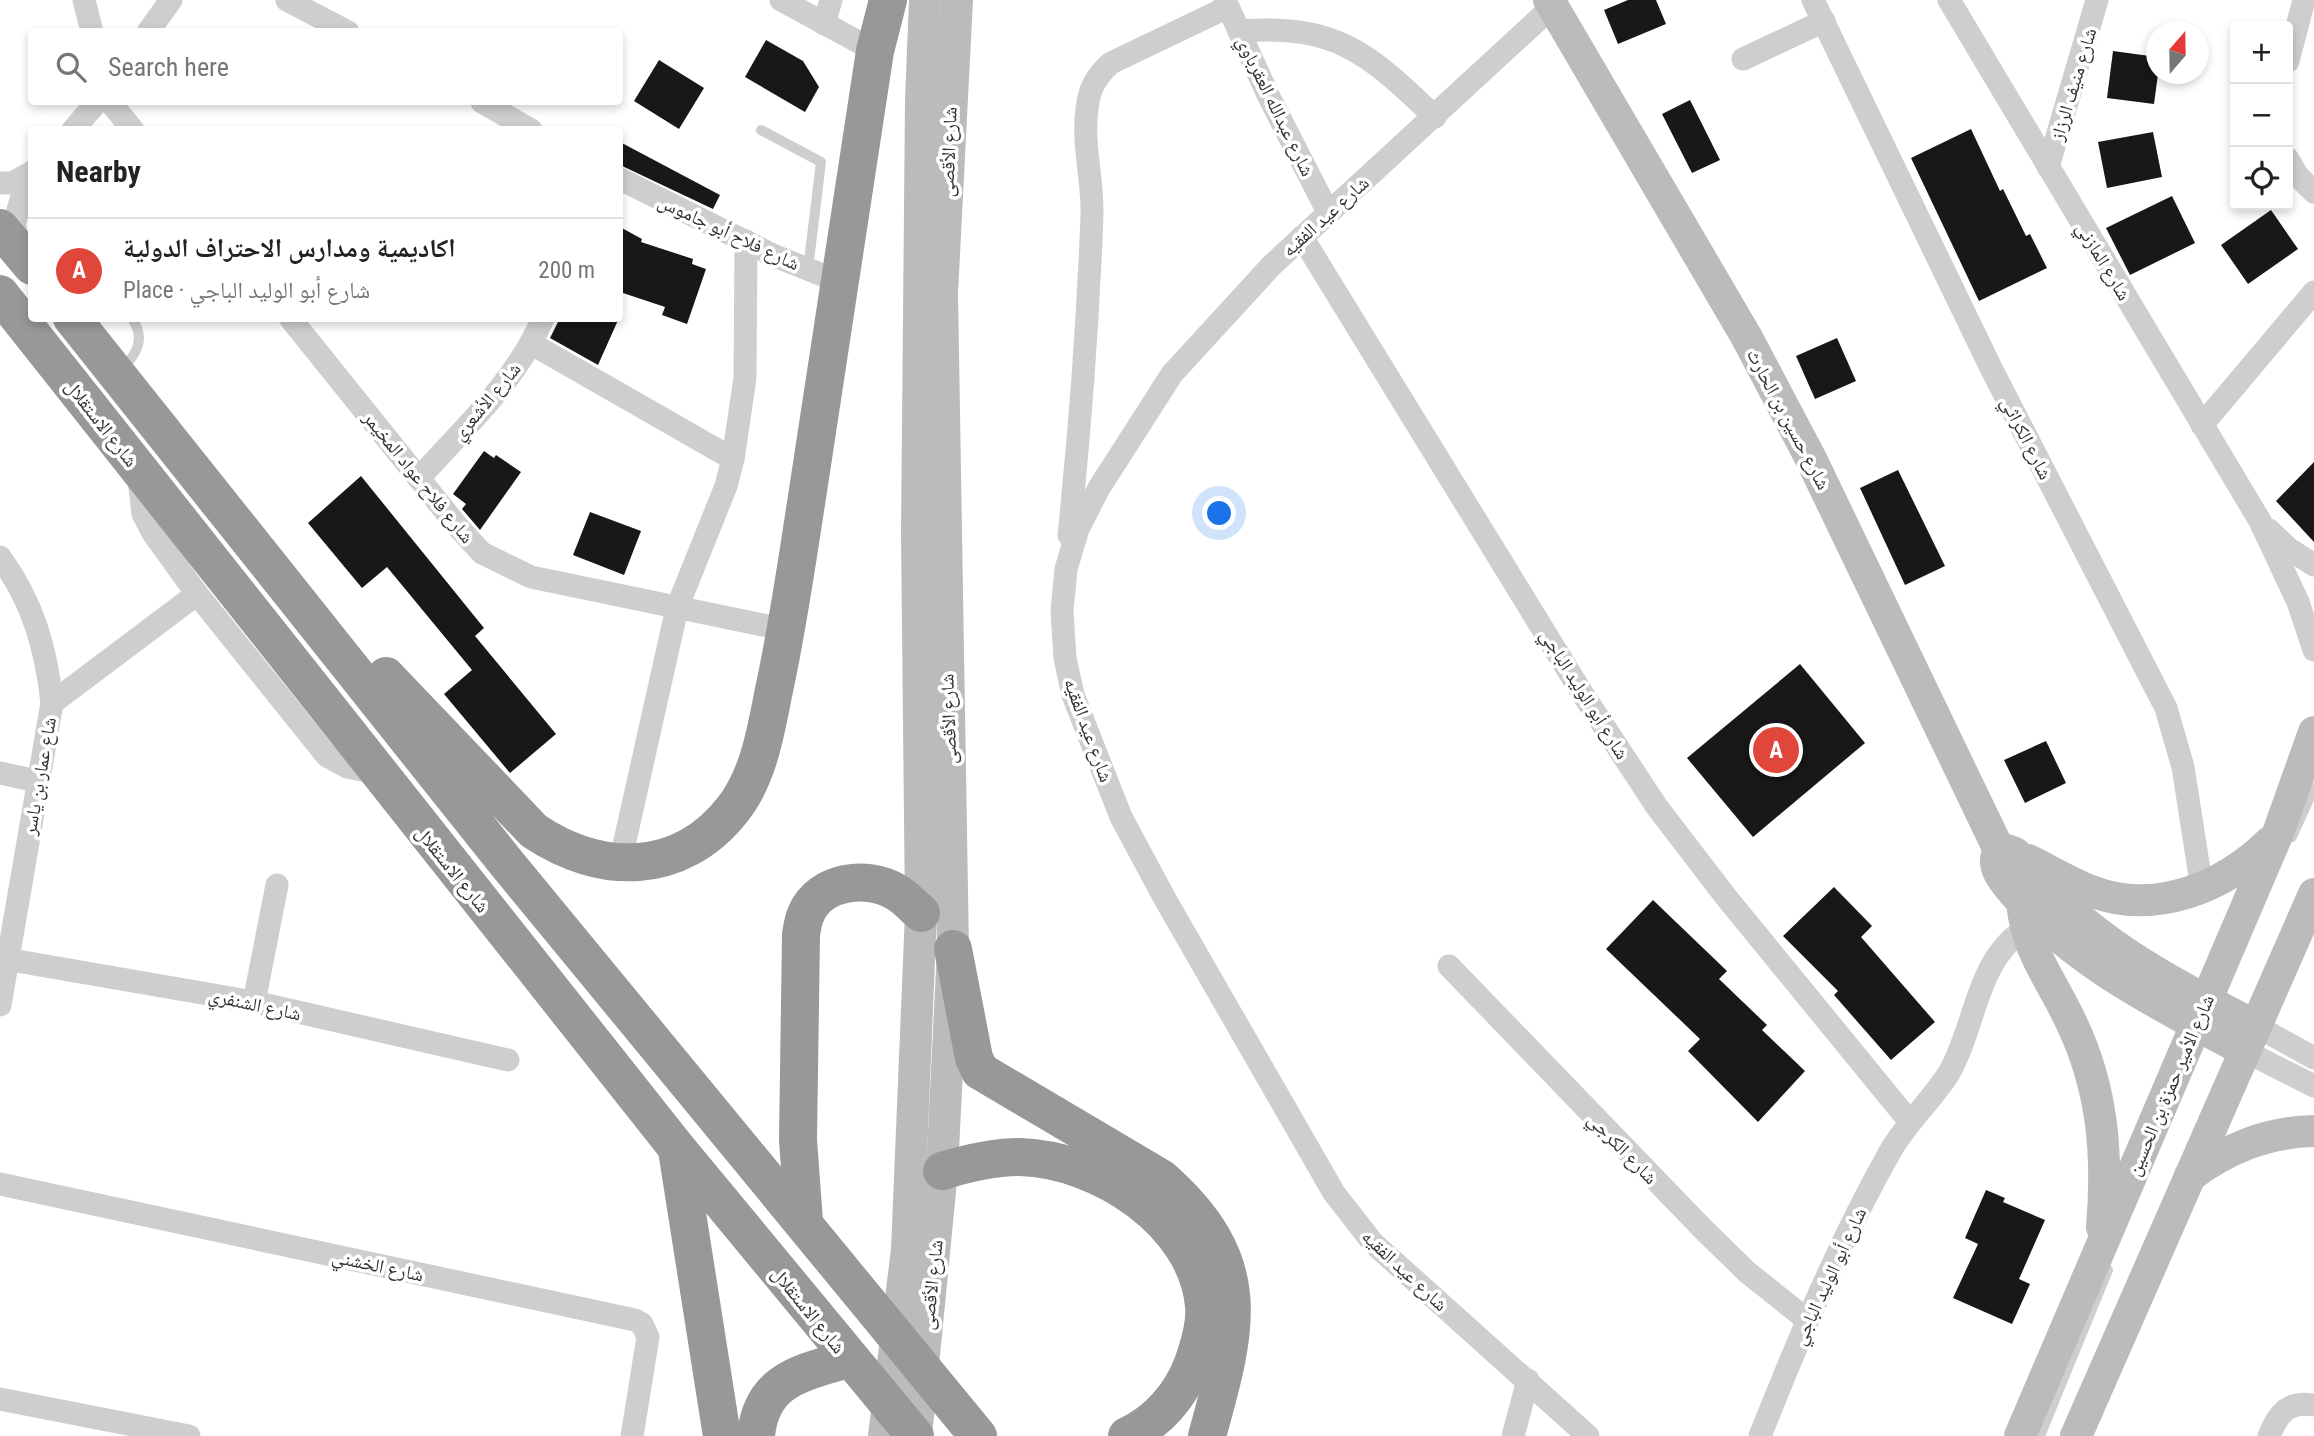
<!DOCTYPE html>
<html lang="en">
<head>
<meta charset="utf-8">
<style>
	:root { --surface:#fff; --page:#f2f2f2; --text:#222; --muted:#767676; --line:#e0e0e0; --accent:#e0463a }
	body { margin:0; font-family:"Roboto Condensed","Noto Naskh Arabic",sans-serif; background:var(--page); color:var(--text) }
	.controls { position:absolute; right:21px; top:21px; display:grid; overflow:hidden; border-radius:7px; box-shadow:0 4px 10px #0003 }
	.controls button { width:63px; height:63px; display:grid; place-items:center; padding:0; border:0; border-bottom:2px solid var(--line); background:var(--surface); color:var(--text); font:35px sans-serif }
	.compass { position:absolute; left:2146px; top:21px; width:63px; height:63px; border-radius:50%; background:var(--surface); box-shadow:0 4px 10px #0003; rotate:20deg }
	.you { position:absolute; left:1220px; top:514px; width:24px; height:24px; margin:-18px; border:5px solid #fff; border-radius:50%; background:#1a73e8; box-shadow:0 0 0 10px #1a73e833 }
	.badge { display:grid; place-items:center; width:46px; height:46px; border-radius:50%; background:var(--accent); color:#fff; font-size:23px; font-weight:700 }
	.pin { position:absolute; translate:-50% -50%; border:4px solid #fff; box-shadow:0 2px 7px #0006 }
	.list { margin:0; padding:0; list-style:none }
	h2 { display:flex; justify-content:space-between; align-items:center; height:91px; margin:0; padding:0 28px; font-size:30px }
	h2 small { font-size:23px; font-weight:400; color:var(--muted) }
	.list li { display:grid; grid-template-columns:46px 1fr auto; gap:21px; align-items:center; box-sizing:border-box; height:105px; padding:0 28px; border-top:2px solid var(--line) }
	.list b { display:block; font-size:26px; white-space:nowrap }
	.list p { margin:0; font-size:23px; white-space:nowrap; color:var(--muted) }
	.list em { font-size:23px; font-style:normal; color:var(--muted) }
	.icon { flex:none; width:38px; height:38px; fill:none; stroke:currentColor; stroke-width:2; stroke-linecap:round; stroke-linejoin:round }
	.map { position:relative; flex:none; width:2314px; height:1436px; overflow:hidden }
	.search { position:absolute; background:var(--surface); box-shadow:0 4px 10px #0003; left:28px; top:28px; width:595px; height:77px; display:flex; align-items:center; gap:18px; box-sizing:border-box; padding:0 24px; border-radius:7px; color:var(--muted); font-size:26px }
	.panel { position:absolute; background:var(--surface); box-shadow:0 4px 10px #0003; left:28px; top:126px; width:595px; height:196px; border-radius:7px }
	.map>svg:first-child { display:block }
	.building { fill:#181818 }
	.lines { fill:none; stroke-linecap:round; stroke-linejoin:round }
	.lane { stroke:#cecece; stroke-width:10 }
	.street { stroke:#cecece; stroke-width:23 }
	.secondary { stroke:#bbb; stroke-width:32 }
	.highway { stroke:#989898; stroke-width:38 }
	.labels { text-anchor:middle; stroke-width:7; stroke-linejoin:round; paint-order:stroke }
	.street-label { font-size:19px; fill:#313131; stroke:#fff }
</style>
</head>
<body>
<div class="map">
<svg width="2314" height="1436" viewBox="0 0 2314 1436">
	<rect width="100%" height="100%" fill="#fff"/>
	<g class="building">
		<polygon points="1628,0 1656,0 1666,24 1618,44 1604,10"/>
		<polygon points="766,40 803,61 819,87 805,112 745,77"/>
		<polygon points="2113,51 2157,57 2158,74 2154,104 2107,98"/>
		<polygon points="659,60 704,88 679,129 634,101"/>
		<polygon points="1690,100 1720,160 1692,173 1662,114"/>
		<polygon points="1971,129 2000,191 2003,189 2026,236 2030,234 2047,268 1979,301 1911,158"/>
		<polygon points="2153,132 2162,177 2107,188 2098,142"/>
		<polygon points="620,142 720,195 713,209 620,165"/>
		<polygon points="2172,196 2195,243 2130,275 2106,228"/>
		<polygon points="2271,210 2298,249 2248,284 2221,245"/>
		<polygon points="620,227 642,239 641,242 693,259 692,264 706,269 687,324 662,315 665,307 620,292"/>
		<polygon points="560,318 619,318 598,365 550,338"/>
		<polygon points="1837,338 1856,381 1815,399 1796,356"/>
		<polygon points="484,451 494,458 496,455 521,472 480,530 462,509 466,504 453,494"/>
		<polygon points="2314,462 2314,542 2276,501"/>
		<polygon points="1898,470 1945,566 1905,585 1860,488"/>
		<polygon points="361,476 484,628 475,636 556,734 510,773 444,694 472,670 387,567 362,588 308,523"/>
		<polygon points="590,512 641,531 624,575 573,555"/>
		<polygon points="1800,664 1865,743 1753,837 1687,758"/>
		<polygon points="2046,741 2066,783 2025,803 2004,760"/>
		<polygon points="1834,887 1872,926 1861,937 1935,1022 1891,1060 1834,995 1838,991 1783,936"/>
		<polygon points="1653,900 1727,971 1719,979 1767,1025 1762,1030 1805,1071 1758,1122 1688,1051 1700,1039 1606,949"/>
		<polygon points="1986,1190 2005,1198 2003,1202 2045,1220 2019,1279 2030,1284 2012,1324 1953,1298 1978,1244 1965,1238"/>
	</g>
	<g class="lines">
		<g class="lane">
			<polyline points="761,130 821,162 808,269"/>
			<path d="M121 370C137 354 146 339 132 318"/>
			<polyline points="2292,837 2314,788"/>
			<polyline points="2040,1436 2108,1270"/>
		</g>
		<g class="street">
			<polyline points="84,0 92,32"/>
			<polyline points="287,0 348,32"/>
			<polyline points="781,0 875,51"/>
			<polyline points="1225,0 1269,97 1328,212"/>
			<polyline points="1813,0 1991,368 2166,708 2183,767 2202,889"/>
			<polyline points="1949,0 2260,521 2298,602 2314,650"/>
			<polyline points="1553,6 1271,266 1172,374 1099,488 1078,529 1066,569 1062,611 1065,658 1073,695 1121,817 1165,899 1334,1193 1373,1243 1588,1436"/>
			<polyline points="824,24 831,0"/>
			<path d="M1239 31C1337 24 1368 53 1435 117"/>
			<polyline points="148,32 171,0"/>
			<polyline points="1743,59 1824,21"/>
			<polyline points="2288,61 2304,0"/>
			<polyline points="110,102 133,130"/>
			<polyline points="482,102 531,130"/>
			<polyline points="73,130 97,102"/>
			<polyline points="2288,159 2297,175 2314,192"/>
			<polyline points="2048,167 2097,0"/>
			<polyline points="620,179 775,256 840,282"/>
			<polyline points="0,183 12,183 32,172"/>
			<polyline points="1302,237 1582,693 1657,807 1726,897 1910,1122"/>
			<polyline points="18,246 14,224 28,175"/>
			<polyline points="290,318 458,527 482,553 531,577 787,630"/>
			<polyline points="532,344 733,459 726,486 677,608 620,863"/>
			<polyline points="2202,425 2314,292"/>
			<polyline points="733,459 745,378 746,241"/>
			<polyline points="138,471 143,514 153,533 197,594 327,756 347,767 377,773"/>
			<path d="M420 477C464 428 517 380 543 318"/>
			<polyline points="2269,530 2289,549 2314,565"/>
			<path d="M1069 535C1080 429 1088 322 1092 215 1093 180 1082 143 1087 109 1089 89 1096 76 1111 63L1228 7"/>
			<path d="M0 557C33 602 46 648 52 703L0 1005"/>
			<polyline points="52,703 197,594"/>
			<polyline points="0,773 37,781"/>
			<polyline points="0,958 254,1002 508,1060"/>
			<polyline points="1449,966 1704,1230 1747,1272 1806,1319"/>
			<polyline points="254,1002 277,885"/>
			<polyline points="2256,1026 2314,1058"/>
			<polyline points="2245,1051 2314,1086"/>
			<polyline points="0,1184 635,1320 642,1324 648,1337 632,1436"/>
			<polyline points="0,1399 189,1436"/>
			<polyline points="1513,1436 1528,1380"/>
			<path d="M1760 1436C1799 1338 1839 1242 1891 1150 1908 1121 1932 1100 1949 1073 1976 1026 1976 960 2025 929"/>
			<path d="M2269 1436C2278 1413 2288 1401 2314 1405"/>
		</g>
		<g class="secondary">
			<polyline points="1549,0 1746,336 1811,459 2000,852"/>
			<path d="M2028 860C2049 870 2070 883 2091 891 2155 916 2224 887 2270 842"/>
			<path d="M2022 902C2027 954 2051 978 2072 1024 2103 1089 2108 1156 2102 1227"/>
			<path d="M2245 1051C2162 1006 2076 965 2013 892 2005 882 1992 868 1997 855L2007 850 2015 853C2085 938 2160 977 2256 1026"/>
			<path d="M2190 1176C2228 1148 2267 1132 2314 1131"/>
			<polyline points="884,1436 907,1250 921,913 917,533 921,101 925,0"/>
			<polyline points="916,1436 942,1171 953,949 942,293 957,0"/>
			<polyline points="2020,1436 2278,833 2314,732"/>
			<polyline points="2076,1436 2314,894"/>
		</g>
		<g class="highway">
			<polyline points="0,228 32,266"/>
			<polyline points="0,294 676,1147 915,1436"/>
			<polyline points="72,318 504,860 978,1436"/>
			<path d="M386 676 534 831C600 875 680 877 733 809 759 776 766 730 774 690 788 626 797 561 807 497 830 348 852 200 875 51L888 0"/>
			<path d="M953 949 974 1058 980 1071 1161 1178C1256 1262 1238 1325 1207 1436"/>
			<polyline points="677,1150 722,1436"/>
			<path d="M942 1171C968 1163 993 1157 1020 1157 1099 1159 1197 1222 1204 1306 1206 1325 1199 1346 1193 1363 1181 1395 1158 1422 1127 1436"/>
			<path d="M804 1222 798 1140 801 935C802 928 803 920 806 914 820 880 868 875 896 892 905 897 913 906 921 913"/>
			<path d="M756 1436C761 1379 802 1373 848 1359"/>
		</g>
	</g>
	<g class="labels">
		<g class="street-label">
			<text transform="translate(2073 84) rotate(-73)" y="7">شارع منيف الرزاز</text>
			<text transform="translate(1276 106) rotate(64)" y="7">شارع عبدالله العقرباوي</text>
			<text transform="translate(948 152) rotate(-88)" y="7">شارع الأقصى</text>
			<text transform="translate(1325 216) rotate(-42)" y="7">شارع عيد الفقيه</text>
			<text transform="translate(729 232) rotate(25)" y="7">شارع فلاح أبو جاموس</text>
			<text transform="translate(2104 261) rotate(59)" y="7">شارع المازني</text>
			<text transform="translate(486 401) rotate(-50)" y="7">شارع الأشعري</text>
			<text transform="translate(1789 419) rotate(62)" y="7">شارع حسين بن الحارث</text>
			<text transform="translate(102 423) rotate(52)" y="7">شارع الاستقلال</text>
			<text transform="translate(2027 438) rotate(63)" y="7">شارع الكراثي</text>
			<text transform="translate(419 477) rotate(51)" y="7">شارع فلاح عواد المخيمر</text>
			<text transform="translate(1585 694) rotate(58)" y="7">شارع أبو الوليد الباجي</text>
			<text transform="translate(948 719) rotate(-92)" y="7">شارع الأقصى</text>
			<text transform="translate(1089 730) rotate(70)" y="7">شارع عيد الفقيه</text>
			<text transform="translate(39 776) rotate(-80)" y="7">شاع عمار بن ياسر</text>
			<text transform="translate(453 869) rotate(51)" y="7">شارع الاستقلال</text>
			<text transform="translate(255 1004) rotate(12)" y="7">شارع الشنفري</text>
			<text transform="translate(2170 1085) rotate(-67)" y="7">شارع الأمير حمزة بن الحسين</text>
			<text transform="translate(1623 1148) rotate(46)" y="7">شارع الكرجي</text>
			<text transform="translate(378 1265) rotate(12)" y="7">شارع الخشني</text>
			<text transform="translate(1405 1270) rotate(43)" y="7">شارع عيد الفقيه</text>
			<text transform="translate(1829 1276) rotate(-65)" y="7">شارع أبو الوليد الباجي</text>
			<text transform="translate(931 1285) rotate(-84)" y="7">شارع الأقصى</text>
			<text transform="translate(809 1310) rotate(51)" y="7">شارع الاستقلال</text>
		</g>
	</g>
</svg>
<div class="controls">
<button>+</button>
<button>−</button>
<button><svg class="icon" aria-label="locate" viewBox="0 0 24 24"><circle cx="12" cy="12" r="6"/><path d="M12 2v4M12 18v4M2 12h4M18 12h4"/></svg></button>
</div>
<svg class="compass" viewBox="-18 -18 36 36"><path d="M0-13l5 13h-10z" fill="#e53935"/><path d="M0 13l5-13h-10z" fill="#767676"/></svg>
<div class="you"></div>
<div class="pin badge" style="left:1776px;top:750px">A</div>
<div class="search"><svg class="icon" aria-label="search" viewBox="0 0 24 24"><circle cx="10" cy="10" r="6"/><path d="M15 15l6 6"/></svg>Search here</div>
<section class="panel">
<h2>Nearby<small></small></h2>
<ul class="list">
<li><span class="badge">A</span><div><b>اكاديمية ومدارس الاحتراف الدولية</b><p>Place · شارع أبو الوليد الباجي</p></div><em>200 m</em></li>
</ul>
</section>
</div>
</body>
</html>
